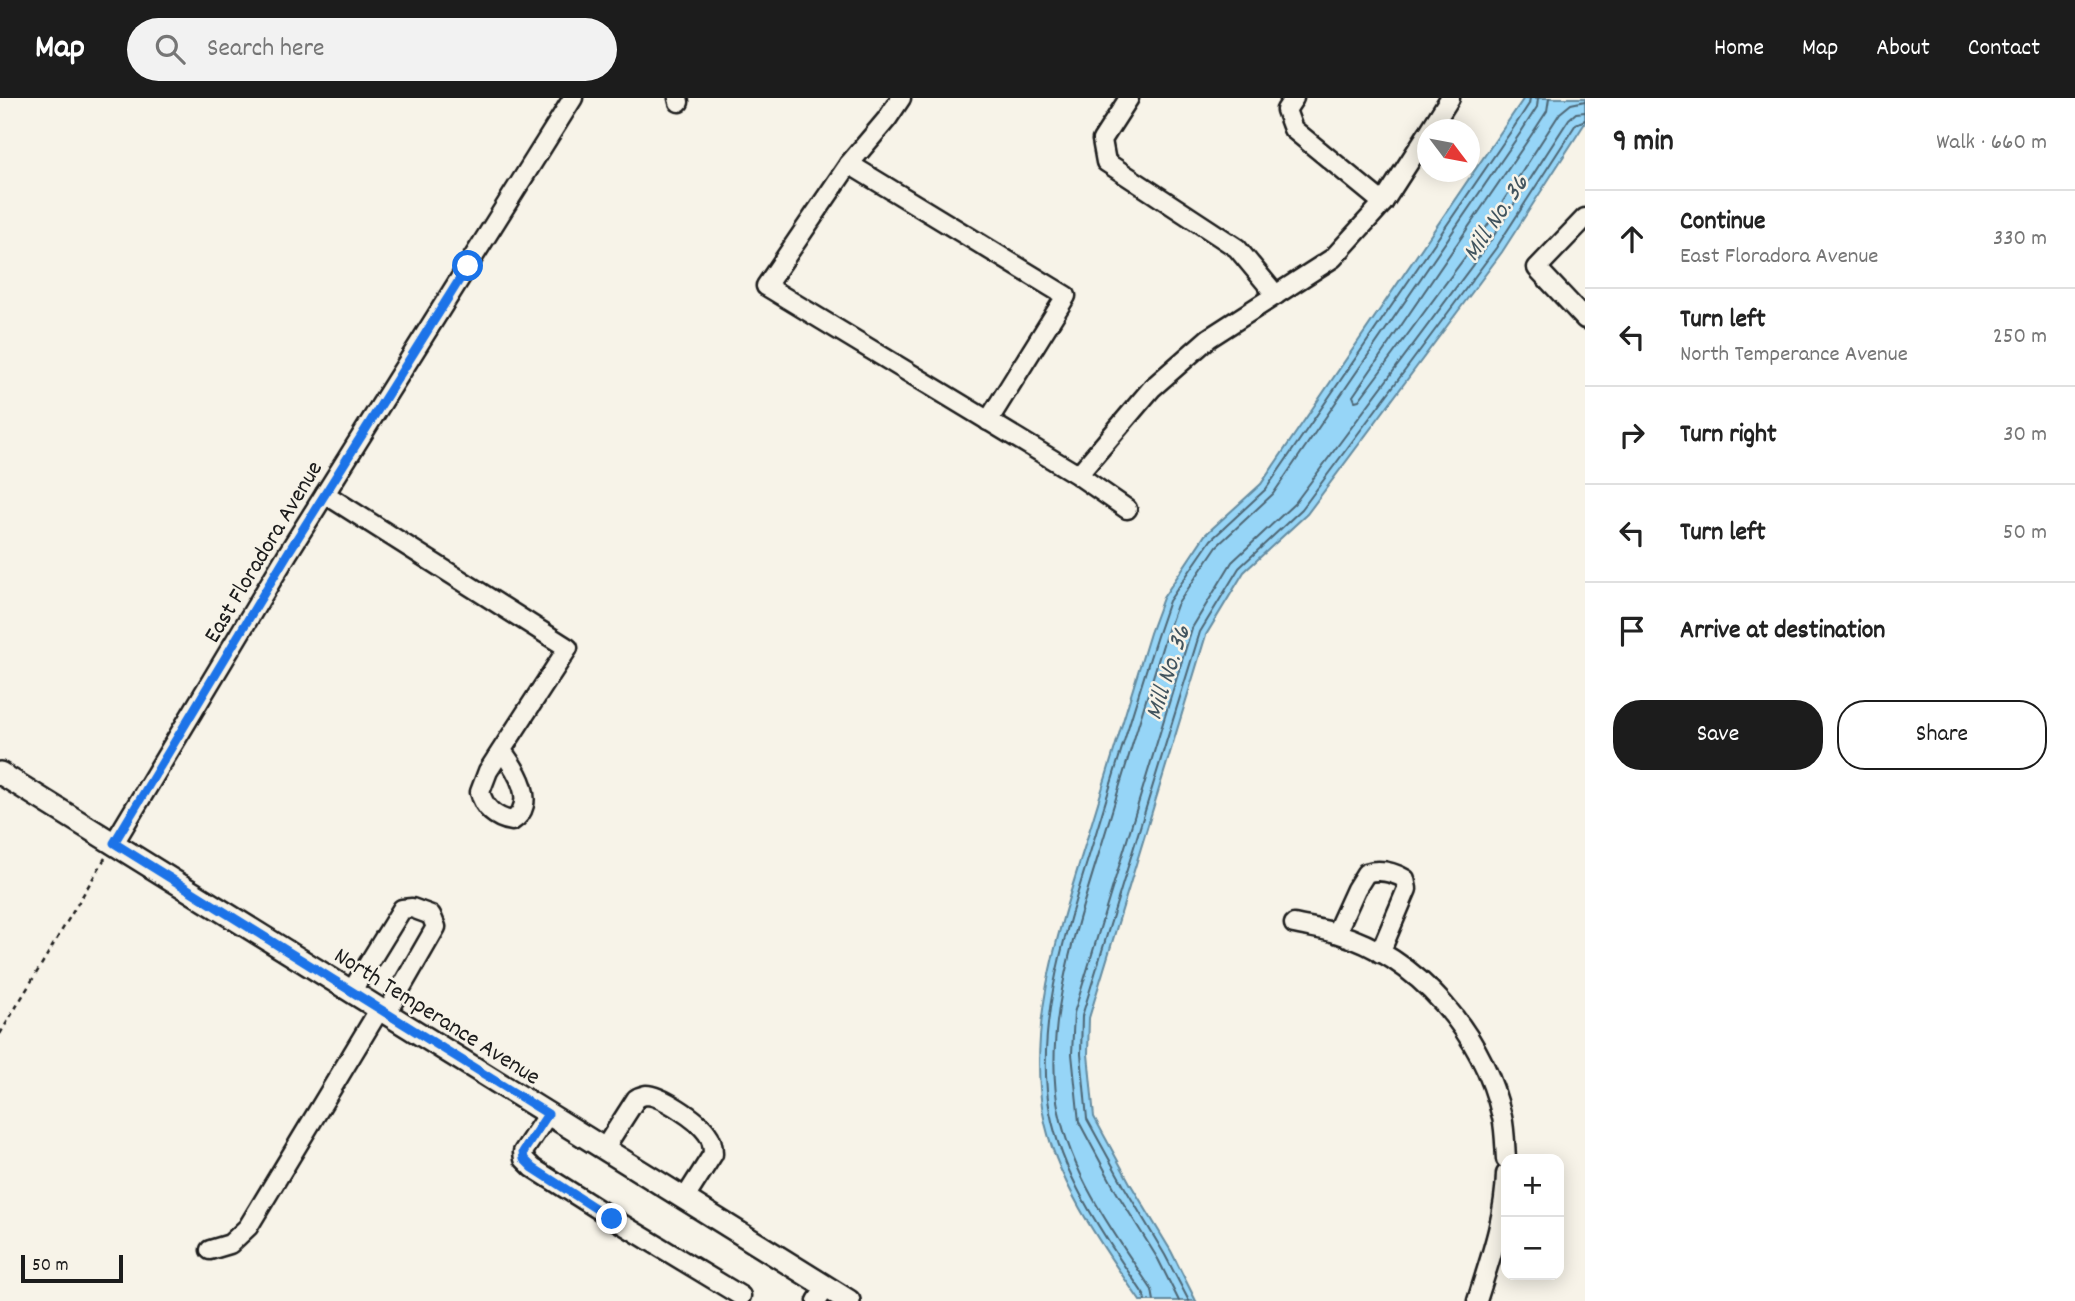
<!DOCTYPE html>
<html lang="en">
<head>
<meta charset="utf-8">
<style>
	:root { --surface:#fff; --page:#f2f2f2; --text:#222; --muted:#767676; --line:#e0e0e0; --accent:#1c1c1c }
	body { margin:0; font-family:Dekko,sans-serif; background:var(--page); color:var(--text) }
	.controls { position:absolute; right:21px; bottom:21px; display:grid; overflow:hidden; border-radius:14px; box-shadow:0 4px 18px #0003 }
	.controls button { width:63px; height:63px; display:grid; place-items:center; padding:0; border:0; border-bottom:2px solid var(--line); background:var(--surface); color:var(--text); font:35px sans-serif }
	.compass { position:absolute; left:1417px; top:21px; width:63px; height:63px; border-radius:50%; background:var(--surface); box-shadow:0 4px 18px #0003; rotate:122deg }
	.scale { position:absolute; left:21px; bottom:18px; width:102px; box-sizing:border-box; padding-left:7px; border:4px solid #1c1c1c; border-top:0; font-size:19px; line-height:24px; white-space:nowrap; color:#1c1c1c; -webkit-text-stroke:5px #f7f3e8; paint-order:stroke }
	.stop { position:absolute; width:21px; height:21px; margin:-16px; border:5px solid #1a73e8; border-radius:50%; background:#fff }
	.stop.end { background:#1a73e8; border-color:#fff; box-shadow:0 2px 7px #0008 }
	.list { margin:0; padding:0; list-style:none }
	h2 { display:flex; justify-content:space-between; align-items:center; height:91px; margin:0; padding:0 28px; font-size:30px }
	h2 small { font-size:23px; font-weight:400; color:var(--muted) }
	.list li { display:grid; grid-template-columns:46px 1fr auto; gap:21px; align-items:center; box-sizing:border-box; height:98px; padding:0 28px; border-top:2px solid var(--line) }
	.list b { display:block; font-size:26px; white-space:nowrap }
	.list p { margin:0; font-size:23px; white-space:nowrap; color:var(--muted) }
	.list em { font-size:23px; font-style:normal; color:var(--muted) }
	.actions { display:flex; gap:14px; padding:21px 28px }
	.actions a { flex:1; padding:16px 0; border:2px solid var(--accent); border-radius:28px; text-align:center; font-size:24px; color:var(--accent) }
	.actions .main { background:var(--accent); color:#fff }
	.icon { flex:none; width:38px; height:38px; fill:none; stroke:currentColor; stroke-width:2; stroke-linecap:round; stroke-linejoin:round }
	.map { position:relative; flex:none; width:1585px; height:1203px; overflow:hidden }
	header { display:flex; align-items:center; gap:42px; box-sizing:border-box; height:98px; padding:0 35px; background:var(--accent); color:#fff }
	header strong { font-size:33px }
	nav { display:flex; gap:38px; margin-inline-start:auto; font-size:24px }
	.search { width:490px; height:63px; background:var(--page); display:flex; align-items:center; gap:18px; box-sizing:border-box; padding:0 24px; border-radius:38px; color:var(--muted); font-size:26px }
	main { display:flex }
	aside { flex:1; background:var(--surface) }
	.map>svg:first-child { display:block }
	.water { fill:#96d5f7; stroke:#658b9f; stroke-width:2 }
	.lines { fill:none; stroke-linecap:round; stroke-linejoin:round }
	.shore { stroke:#4d6674; stroke-width:2 }
	.minor-casing { stroke:#1c1c1c; stroke-width:23 }
	.major-casing { stroke:#1c1c1c; stroke-width:26 }
	.path { stroke:#1c1c1c; stroke-width:2.5; stroke-dasharray:5 5; stroke-linecap:butt }
	.minor { stroke:#f7f3e8; stroke-width:18 }
	.major { stroke:#f7f3e8; stroke-width:21 }
	.route { stroke:#1a73e8; stroke-width:9 }
	.labels { text-anchor:middle; stroke-width:5; stroke-linejoin:round; paint-order:stroke }
	.street-label { font-size:24px; fill:#1c1c1c; stroke:#f7f3e8 }
	.water-label { font-size:26px; font-style:italic; fill:#41545e; stroke:#f7f3e8 }
</style>
</head>
<body>
<header>
<strong>Map</strong>
<div class="search"><svg class="icon" aria-label="search" viewBox="0 0 24 24"><circle cx="10" cy="10" r="6"/><path d="M15 15l6 6"/></svg>Search here</div>
<nav><a>Home</a><a>Map</a><a>About</a><a>Contact</a></nav>
</header>
<main>
<div class="map">
<svg width="1585" height="1203" viewBox="0 0 1585 1203">
	<rect width="100%" height="100%" fill="#f7f3e8"/>
	<filter id="ink" filterUnits="userSpaceOnUse"><feTurbulence type="fractalNoise" baseFrequency=".0143" numOctaves="2"/><feDisplacementMap in="SourceGraphic" scale="14" xChannelSelector="R" yChannelSelector="G"/><feConvolveMatrix kernelMatrix="1 2 1 2 8 2 1 2 1" color-interpolation-filters="sRGB"/></filter>
	<g filter="url(#ink)">
		<path class="water" d="M1524 0H1585V25L1502 154 1307 416 1244 474 1206 537 1089 920 1088 956 1094 1019 1131 1087 1171 1153 1196 1203H1140C1102 1148 1055 1082 1043 1015 1027 920 1062 823 1089 734 1109 668 1130 601 1150 535L1163 500 1205 437 1261 386Z"/>
		<g class="lines">
			<g class="shore">
				<polyline points="1549,0 1547,13 1530,39 1353,298 1355,303 1359,302 1480,139 1560,15 1571,6 1585,3"/>
				<path d="M1145 1203 1144 1197C1107 1142 1063 1081 1050 1014 1033 923 1070 821 1096 735 1116 669 1136 603 1157 538L1169 503 1211 442 1266 391 1514 29 1529 6 1530 0"/>
				<path d="M1154 1203 1152 1192C1115 1137 1073 1080 1059 1014 1041 928 1079 821 1104 739 1124 673 1145 606 1165 540L1177 507 1217 448 1273 396 1521 34 1537 9 1538 0"/>
				<polyline points="1179,1203 1158,1161 1117,1095 1079,1024 1072,956 1074,915 1192,530 1232,464 1295,405 1489,145 1569,21 1576,15 1585,14"/>
				<polyline points="1189,1203 1165,1157 1125,1090 1087,1021 1081,956 1082,918 1200,534 1239,470 1302,411 1496,150 1576,26 1585,22"/>
			</g>
			<g class="minor-casing">
				<g id="minor">
					<polyline points="678,0 679,4"/>
					<polyline points="901,0 887,21 849,66 766,188 1078,377 1127,411"/>
					<polyline points="1129,0 1102,42 1106,64 1237,150 1276,197"/>
					<polyline points="1294,0 1286,12 1293,31 1383,105"/>
					<polyline points="1430,32 1450,0"/>
					<polyline points="849,66 1066,198 988,323"/>
					<polyline points="1585,120 1537,170 1585,221"/>
					<polyline points="1078,377 1152,290 1209,240 1333,160 1383,105 1428,35"/>
					<path d="M325 396 568 550 488 673 480 694C484 710 495 720 512 723 539 706 516 671 502 653"/>
					<polyline points="114,745 288,455 573,0"/>
					<path d="M1294 826C1308 829 1323 831 1336 835 1419 860 1483 936 1502 1019 1505 1032 1505 1047 1506 1061"/>
					<path d="M1336 835 1356 791 1366 775C1379 771 1393 774 1405 781L1407 791 1380 855"/>
					<polyline points="351,894 402,811 412,810 431,817 436,829 386,916"/>
					<polyline points="548,1016 523,1054 524,1061 533,1070 612,1120 741,1198"/>
					<path d="M604 1051 636 1001C640 998 641 998 646 997 661 997 698 1022 707 1035 712 1041 713 1048 713 1056L685 1100"/>
					<polyline points="210,1152 230,1146 248,1129 379,912"/>
					<polyline points="817,1203 826,1189"/>
					<path d="M1477 1203C1490 1161 1505 1120 1506 1076"/>
				</g>
			</g>
			<g class="major-casing">
				<polyline id="major" points="0,675 849,1203"/>
			</g>
			<polyline class="path" points="0,936 105,760"/>
			<use href="#minor" class="minor"/>
			<use href="#major" class="major"/>
		</g>
	</g>
	<g class="lines" filter="url(#ink)">
		<polyline class="route" points="468,168 288,455 114,745 548,1016 523,1054 524,1061 533,1070 612,1121"/>
	</g>
	<g class="labels">
		<g class="street-label">
			<text transform="translate(262 453) rotate(-59)" y="8">East Floradora Avenue</text>
			<text transform="translate(438 917) rotate(32)" y="8">North Temperance Avenue</text>
		</g>
		<g class="water-label">
			<text transform="translate(1494 119) rotate(-56)" y="9">Mill No. 36</text>
			<text transform="translate(1166 574) rotate(-72)" y="9">Mill No. 36</text>
		</g>
	</g>
</svg>
<div class="controls">
<button>+</button>
<button>−</button>
</div>
<svg class="compass" viewBox="-18 -18 36 36"><path d="M0-13l5 13h-10z" fill="#e53935"/><path d="M0 13l5-13h-10z" fill="#767676"/></svg>
<div class="scale">50 m</div>
<div class="stop" style="left:468px;top:168px"></div>
<div class="stop end" style="left:612px;top:1121px"></div>
</div>
<aside>
<h2>9 min<small>Walk · 660 m</small></h2>
<ul class="list">
<li><svg class="icon" aria-label="ahead" viewBox="0 0 24 24"><path d="M12 20V5M6 11l6-6 6 6"/></svg><div><b>Continue</b><p>East Floradora Avenue</p></div><em>330 m</em></li>
<li><svg class="icon" aria-label="left" viewBox="0 0 24 24"><path d="M17 20v-9H6M10 6l-5 5 5 5"/></svg><div><b>Turn left</b><p>North Temperance Avenue</p></div><em>250 m</em></li>
<li><svg class="icon" aria-label="right" viewBox="0 0 24 24"><path d="M7 20v-9h11M14 6l5 5-5 5"/></svg><div><b>Turn right</b></div><em>30 m</em></li>
<li><svg class="icon" aria-label="left" viewBox="0 0 24 24"><path d="M17 20v-9H6M10 6l-5 5 5 5"/></svg><div><b>Turn left</b></div><em>50 m</em></li>
<li><svg class="icon" aria-label="arrive" viewBox="0 0 24 24"><path d="M6 21V4h12l-3 4 3 4H6"/></svg><div><b>Arrive at destination</b></div></li>
</ul>
<div class="actions"><a class="main">Save</a><a>Share</a></div>
</aside>
</main>
</body>
</html>
